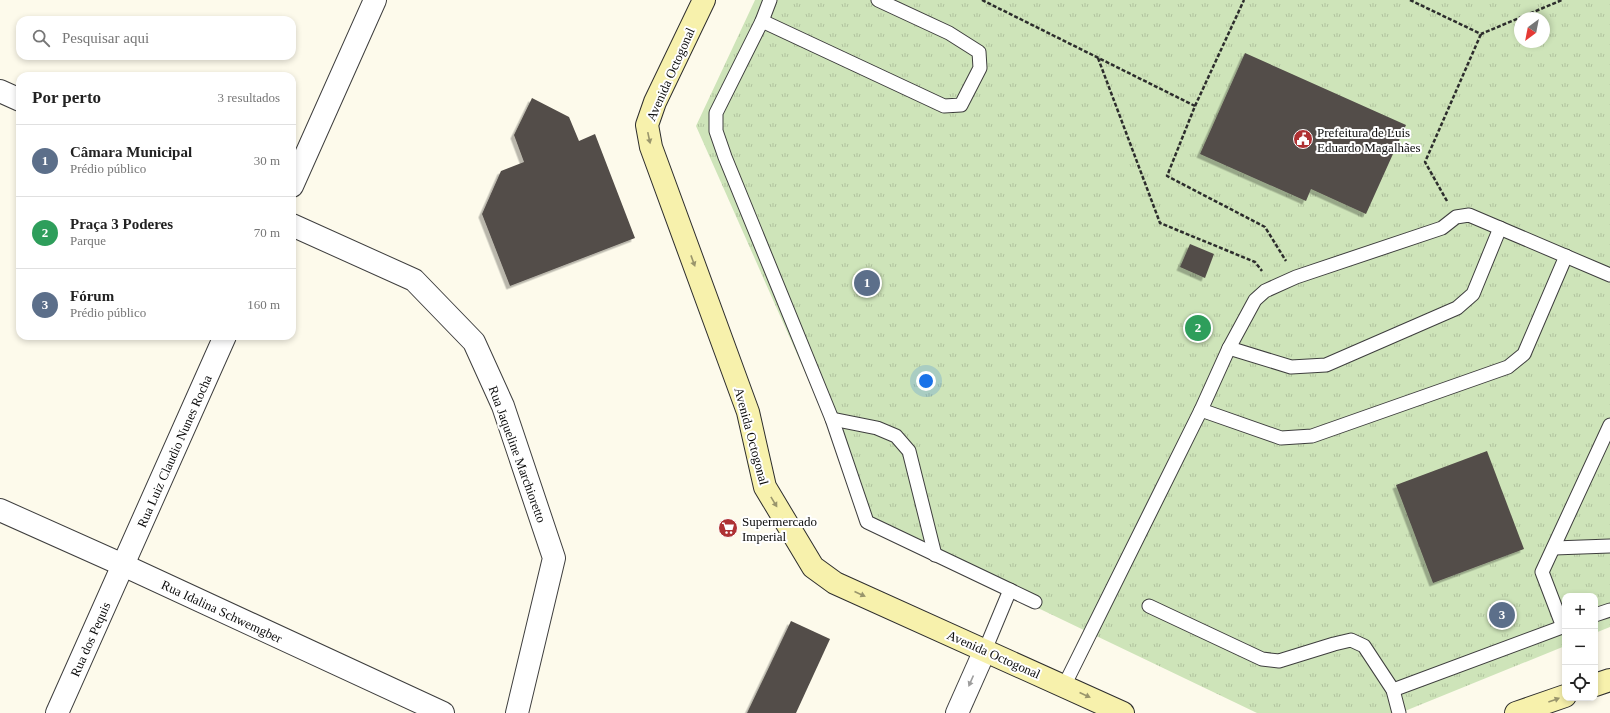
<!DOCTYPE html>
<html lang="pt">
<head>
<meta charset="utf-8">
<style>
	:root { --surface:#fff; --page:#f2f2f2; --text:#222; --muted:#767676; --line:#e0e0e0; --accent:#1a73e8 }
	body { margin:0; font-family:Georgia,serif; background:var(--page); color:var(--text) }
	.controls { position:absolute; right:12px; bottom:12px; display:grid; overflow:hidden; border-radius:8px; box-shadow:0 2px 6px #0003 }
	.controls button { width:36px; height:36px; display:grid; place-items:center; padding:0; border:0; border-bottom:1px solid var(--line); background:var(--surface); color:var(--text); font:20px sans-serif }
	.compass { position:absolute; left:1514px; top:12px; width:36px; height:36px; border-radius:50%; background:var(--surface); box-shadow:0 2px 6px #0003; rotate:212deg }
	.you { position:absolute; left:926px; top:381px; width:14px; height:14px; margin:-10px; border:3px solid #fff; border-radius:50%; background:#1a73e8; box-shadow:0 0 0 6px #1a73e833 }
	.badge { display:grid; place-items:center; width:26px; height:26px; border-radius:50%; background:var(--accent); color:#fff; font-size:13px; font-weight:700 }
	.pin { position:absolute; translate:-50% -50%; border:2px solid #fff; box-shadow:0 1px 4px #0006 }
	.list { margin:0; padding:0; list-style:none }
	h2 { display:flex; justify-content:space-between; align-items:center; height:52px; margin:0; padding:0 16px; font-size:17px }
	h2 small { font-size:13px; font-weight:400; color:var(--muted) }
	.list li { display:grid; grid-template-columns:26px 1fr auto; gap:12px; align-items:center; box-sizing:border-box; height:72px; padding:0 16px; border-top:1px solid var(--line) }
	.list b { display:block; font-size:15px; white-space:nowrap }
	.list p { margin:0; font-size:13px; white-space:nowrap; color:var(--muted) }
	.list em { font-size:13px; font-style:normal; color:var(--muted) }
	.icon { flex:none; width:22px; height:22px; fill:none; stroke:currentColor; stroke-width:2; stroke-linecap:round; stroke-linejoin:round }
	.map { position:relative; flex:none; width:1610px; height:713px; overflow:hidden }
	.search { position:absolute; background:var(--surface); box-shadow:0 2px 6px #0003; left:16px; top:16px; width:280px; height:44px; display:flex; align-items:center; gap:10px; box-sizing:border-box; padding:0 14px; border-radius:12px; color:var(--muted); font-size:15px }
	.panel { position:absolute; background:var(--surface); box-shadow:0 2px 6px #0003; left:16px; top:72px; width:280px; height:268px; border-radius:12px }
	.map>svg:first-child { display:block }
	.grass { fill:url(#grass-tufts); fill-rule:evenodd }
	.building { fill:#534d49; filter:url(#shadow) }
	.lines { fill:none; stroke-linecap:round; stroke-linejoin:round }
	.service-casing { stroke:#3e3e3e; stroke-width:15 }
	.minor-casing { stroke:#3e3e3e; stroke-width:24 }
	.secondary-casing { stroke:#2d2d2d; stroke-width:24 }
	.path { stroke:#2d2d2d; stroke-width:2.5; stroke-dasharray:4 2; stroke-linecap:butt }
	.service { stroke:#fff; stroke-width:13 }
	.minor { stroke:#fff; stroke-width:22 }
	.secondary { stroke:#f7f1ac; stroke-width:22 }
	.oneway { fill:#99956c }
	.oneway2 { fill:#9d9d9d }
	.labels { text-anchor:middle; stroke-width:4; stroke-linejoin:round; paint-order:stroke }
	.street-label { font-size:13px; fill:#0b0b0b; stroke:#fff }
	.poi-label { font-size:13px; fill:#0b0b0b; stroke:#fff; text-anchor:start }
</style>
</head>
<body>
<div class="map">
<svg width="1610" height="713" viewBox="0 0 1610 713">
	<defs>
		<pattern id="grass-tufts" width="24" height="20" patternUnits="userSpaceOnUse"><rect width="24" height="20" fill="#cee4b9"/><path d="M3 7l-1-3M5 7V3M7 7l1-3M15 17l-1-3M17 17v-4M19 17l1-3" fill="none" stroke="#b0c29e"/></pattern>
		<filter id="shadow"><feDropShadow dx="-3.5" dy="3.5" stdDeviation="0" flood-color="#0004"/></filter>
	</defs>
	<rect width="100%" height="100%" fill="#fdfaeb"/>
	<path class="grass" d="M755 0H1610V627L1595 633V596H1565V646L1400 713H1257L875 530 696 126ZM1520 18H1544V42H1520Z"/>
	<g class="building">
		<polygon points="1245,53 1406,125 1366,214 1311,189 1306,201 1200,154"/>
		<polygon points="532,98 569,117 579,141 595,134 635,238 510,286 482,214 501,171 524,162 514,135"/>
		<polygon points="1190,244 1214,254 1205,278 1180,267"/>
		<polygon points="1487,451 1524,549 1433,583 1396,485"/>
		<polygon points="791,621 830,639 796,713 747,713"/>
	</g>
	<g class="lines">
		<g class="service-casing">
			<g id="service">
				<polyline points="770,0 762,21 716,113 716,131 725,157 832,419 867,522 1035,602"/>
				<polyline points="762,21 944,106 961,105 980,68 979,52 949,33 878,0"/>
				<polyline points="1229,348 1291,367 1326,365 1457,308 1473,294 1500,228"/>
				<polyline points="1201,410 1281,438 1312,436 1508,367 1524,354 1566,256"/>
				<polyline points="832,419 877,428 896,436 909,451 935,555"/>
				<polyline points="1554,548 1610,546"/>
				<polyline points="1149,606 1262,659 1279,661 1334,644 1351,640 1364,646 1393,690 1399,713"/>
				<polyline points="1595,615 1610,610"/>
				<polyline points="1563,627 1542,572 1610,425"/>
				<polyline points="985,650 1010,590"/>
				<polyline points="1064,686 1201,410 1229,348 1255,300 1265,291 1296,277 1442,228 1456,217 1469,215 1610,275"/>
				<polyline points="1393,690 1565,626"/>
			</g>
		</g>
		<g class="minor-casing">
			<g id="minor">
				<polyline points="0,91 20,100"/>
				<polyline points="292,186 375,0"/>
				<polyline points="292,225 414,280 474,342 503,406 554,558 517,713"/>
				<polyline points="0,510 123,565 443,713"/>
				<polyline points="57,713 225,336"/>
				<polyline points="957,713 985,650"/>
			</g>
		</g>
		<g class="secondary-casing">
			<g id="secondary">
				<polyline points="704,0 655,102 647,125 651,147 748,412 765,487 813,567 835,583 1123,713"/>
				<polyline points="1595,685 1610,680"/>
				<polyline points="1516,713 1565,696"/>
			</g>
		</g>
		<g class="path">
			<polyline points="982,0 1195,106 1167,176 1265,227 1286,261"/>
			<polyline points="1410,0 1481,34 1562,0"/>
			<polyline points="1098,58 1160,223 1255,262 1262,271"/>
			<polyline points="1195,106 1244,0"/>
			<polyline points="1447,201 1425,162 1481,34"/>
		</g>
		<use href="#service" class="service"/>
		<use href="#minor" class="minor"/>
		<use href="#secondary" class="secondary"/>
	</g>
	<defs><path id="oneway-solid" d="M-6-.8H1V-3.2L6.5 0L1 3.2V.8H-6Z"/></defs>
	<g class="oneway">
		<use href="#oneway-solid" transform="translate(649 138) rotate(78)"/>
		<use href="#oneway-solid" transform="translate(693 261) rotate(70)"/>
		<use href="#oneway-solid" transform="translate(774 502) rotate(59)"/>
		<use href="#oneway-solid" transform="translate(860 594) rotate(24)"/>
		<use href="#oneway-solid" transform="translate(1085 695) rotate(25)"/>
		<use href="#oneway-solid" transform="translate(1554 700) rotate(-20)"/>
	</g>
	<use class="oneway2" href="#oneway-solid" transform="translate(971 681) rotate(114)"/>
	<defs>
		<g id="civic-disc" transform="scale(1)"><circle r="9.5" fill="#ae3133" stroke="#fff"/><path d="M-.6-6.5H3V-4.5H.6V-3L4-1V1h2V6H-6V1h2V-1L-.6-3ZM-1.2 2.5V6h2.4V2.5Z" fill="#fff"/></g>
		<g id="supermarket-disc" transform="scale(1)"><circle r="9.5" fill="#ae3133" stroke="#fff"/><path d="M-6-5.5h2.5l.6 2H6L4.5 2H-2.5L-4.4-4H-6ZM-1.5 3.2a1.3 1.3 0 1 0 .1 0ZM3 3.2a1.3 1.3 0 1 0 .1 0Z" fill="#fff"/></g>
	</defs>
	<g fill-rule="evenodd">
		<use href="#civic-disc" x="1303" y="139"/>
		<use href="#supermarket-disc" x="728" y="528"/>
	</g>
	<g class="labels">
		<g class="street-label">
			<text transform="translate(670 74) rotate(-66)" y="5">Avenida Octogonal</text>
			<text transform="translate(752 436) rotate(75)" y="5">Avenida Octogonal</text>
			<text transform="translate(174 451) rotate(-66)" y="5">Rua Luiz Claudio Nunes Rocha</text>
			<text transform="translate(518 454) rotate(70)" y="5">Rua Jaqueline Marchioretto</text>
			<text transform="translate(222 611) rotate(25)" y="5">Rua Idalina Schwemgber</text>
			<text transform="translate(90 639) rotate(-66)" y="5">Rua dos Pequis</text>
			<text transform="translate(994 654) rotate(24)" y="5">Avenida Octogonal</text>
		</g>
		<g class="poi-label">
			<text x="1317" y="137">Prefeitura de Luis<tspan x="1317" dy="15">Eduardo Magalhães</tspan></text>
			<text x="742" y="526">Supermercado<tspan x="742" dy="15">Imperial</tspan></text>
		</g>
	</g>
</svg>
<div class="controls">
<button>+</button>
<button>−</button>
<button><svg class="icon" aria-label="locate" viewBox="0 0 24 24"><circle cx="12" cy="12" r="6"/><path d="M12 2v4M12 18v4M2 12h4M18 12h4"/></svg></button>
</div>
<svg class="compass" viewBox="-18 -18 36 36"><path d="M0-13l5 13h-10z" fill="#e53935"/><path d="M0 13l5-13h-10z" fill="#767676"/></svg>
<div class="you"></div>
<div class="pin badge" style="left:867px;top:283px;background:#5c6f8a">1</div>
<div class="pin badge" style="left:1198px;top:328px;background:#2e9e5b">2</div>
<div class="pin badge" style="left:1502px;top:615px;background:#5c6f8a">3</div>
<div class="search"><svg class="icon" aria-label="search" viewBox="0 0 24 24"><circle cx="10" cy="10" r="6"/><path d="M15 15l6 6"/></svg>Pesquisar aqui</div>
<section class="panel">
<h2>Por perto<small>3 resultados</small></h2>
<ul class="list">
<li><span class="badge" style="background:#5c6f8a">1</span><div><b>Câmara Municipal</b><p>Prédio público</p></div><em>30 m</em></li>
<li><span class="badge" style="background:#2e9e5b">2</span><div><b>Praça 3 Poderes</b><p>Parque</p></div><em>70 m</em></li>
<li><span class="badge" style="background:#5c6f8a">3</span><div><b>Fórum</b><p>Prédio público</p></div><em>160 m</em></li>
</ul>
</section>
</div>
</body>
</html>
